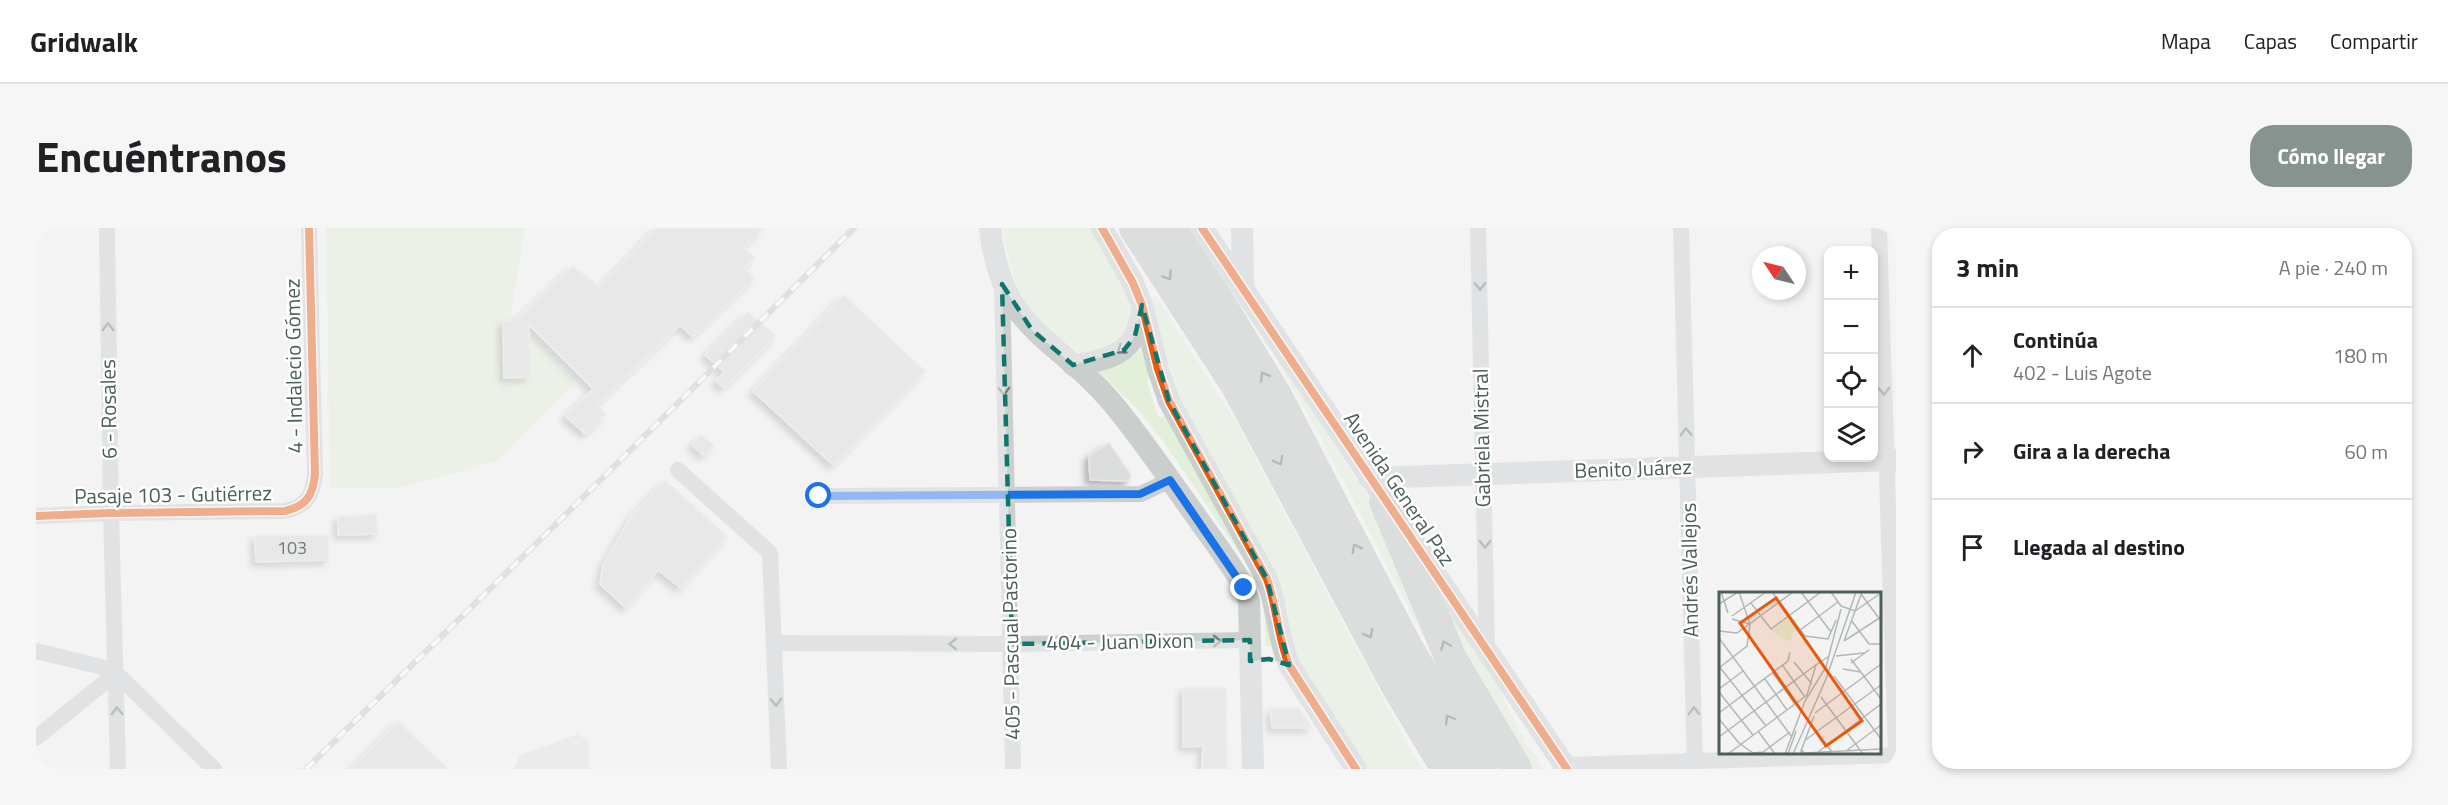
<!DOCTYPE html>
<html lang="es">
<head>
<meta charset="utf-8">
<style>
	:root { --surface:#fff; --page:#f6f6f6; --text:#202124; --muted:#757577; --line:#e0e0e0; --accent:#86938f }
	body { margin:0; font-family:"Titillium Web",sans-serif; background:var(--page); color:var(--text) }
	.controls { position:absolute; right:18px; top:18px; display:grid; overflow:hidden; border-radius:12px; box-shadow:0 3px 9px #0003 }
	.controls button { width:54px; height:54px; display:grid; place-items:center; padding:0; border:0; border-bottom:2px solid var(--line); background:var(--surface); color:var(--text); font:30px sans-serif }
	.compass { position:absolute; left:1716px; top:18px; width:54px; height:54px; border-radius:50%; background:var(--surface); box-shadow:0 3px 9px #0003; rotate:305deg }
	.stop { position:absolute; width:18px; height:18px; margin:-14px; border:4px solid #1a73e8; border-radius:50%; background:#fff }
	.stop.end { background:#1a73e8; border-color:#fff; box-shadow:0 2px 6px #0008 }
	.list { margin:0; padding:0; list-style:none }
	h2 { display:flex; justify-content:space-between; align-items:center; height:78px; margin:0; padding:0 24px; font-size:26px }
	h2 small { font-size:20px; font-weight:400; color:var(--muted) }
	.list li { display:grid; grid-template-columns:39px 1fr auto; gap:18px; align-items:center; box-sizing:border-box; height:96px; padding:0 24px; border-top:2px solid var(--line) }
	.list b { display:block; font-size:22px; white-space:nowrap }
	.list p { margin:0; font-size:20px; white-space:nowrap; color:var(--muted) }
	.list em { font-size:20px; font-style:normal; color:var(--muted) }
	.icon { flex:none; width:33px; height:33px; fill:none; stroke:currentColor; stroke-width:2; stroke-linecap:round; stroke-linejoin:round }
	.map { position:relative; flex:none; width:1860px; height:541px; overflow:hidden; border-radius:24px }
	header { display:flex; align-items:center; gap:36px; box-sizing:border-box; height:84px; padding:0 30px; background:var(--surface); border-bottom:2px solid var(--line) }
	header strong { font-size:28px }
	nav { display:flex; gap:33px; margin-inline-start:auto; font-size:21px }
	.intro { display:flex; align-items:center; justify-content:space-between; box-sizing:border-box; height:144px; padding:0 36px }
	h1 { margin:0; font-size:42px }
	.button { padding:15px 27px; border-radius:24px; background:var(--accent); color:#fff; font-size:21px; font-weight:700 }
	main { display:flex; gap:36px; padding:0 36px }
	aside { flex:1; background:var(--surface); border-radius:24px; box-shadow:0 3px 9px #0003 }
	.map>svg:first-child { display:block }
	.education { fill:#e2e3e3 }
	.green { fill:#e2f0da }
	.building { fill:#dbdcdc; stroke:#e5e6e6; stroke-width:1.5; filter:url(#shadow) }
	.lines { fill:none; stroke-linecap:round; stroke-linejoin:round }
	.highway-casing { stroke:#b9c2c0; stroke-width:32 }
	.street { stroke:#cbcfce; stroke-width:16 }
	.secondary { stroke:#cacfce; stroke-width:22 }
	.highway { stroke:#bec6c4; stroke-width:30 }
	.rail-casing { stroke:#c7caca; stroke-width:6 }
	.rail { stroke:#fff; stroke-width:4; stroke-dasharray:11; stroke-linecap:butt }
	.cycleway-casing { stroke:#fff; stroke-width:11 }
	.cycleway { stroke:#e8590c; stroke-width:8 }
	.oneway { stroke:#687974 }
	.oneway2 { stroke:#71817c }
	.oneway3 { stroke:#6b7b76 }
	.route { stroke:#1a73e8; stroke-width:8 }
	.marked { fill:none; stroke:#0f766e; stroke-width:4.5; stroke-dasharray:12 8; stroke-linejoin:round }
	.labels { text-anchor:middle; stroke-width:5; stroke-linejoin:round; paint-order:stroke }
	.number-label { font-size:18px; fill:#707f7a }
	.street-label { font-size:21px; fill:#4b5f59; stroke:#fff }
	.inset-road { fill:none; stroke:#b0b8b6; stroke-width:1.5 }
	.view { fill:#e8590c; fill-opacity:0.15; stroke:#e8590c; stroke-width:3 }
	.inset-edge { fill:none; stroke:#4b5f59; stroke-width:3 }
</style>
</head>
<body>
<header>
<strong>Gridwalk</strong>
<nav><a>Mapa</a><a>Capas</a><a>Compartir</a></nav>
</header>
<div class="intro"><h1>Encuéntranos</h1><a class="button">Cómo llegar</a></div>
<main>
<div class="map">
<svg width="1860" height="541" viewBox="0 0 1860 541">
	<defs>
		<filter id="shadow"><feDropShadow dx="-4.5" dy="4.5" stdDeviation="3" flood-color="#0004"/></filter>
	</defs>
	<rect width="100%" height="100%" fill="#f4f3f4"/>
	<polygon class="education" points="542,506 553,514 553,541 478,541 484,527"/>
	<g class="green">
		<polygon points="290,0 489,0 475,86 539,155 462,233 363,260 294,261"/>
		<path d="M967 0H1057C1083 49 1133 112 1045 125 1030 114 1006 98 995 83 978 60 971 28 967 0Z"/>
		<path d="M1153 0H1156L1227 104 1356 306 1396 423C1354 348 1318 271 1277 196 1240 128 1198 63 1153 0Z"/>
		<polygon points="1120,68 1202,197 1374,521 1387,541 1327,541 1261,445 1143,173 1113,73"/>
		<polygon points="1106,114 1116,148 1111,152 1122,189 1131,188 1222,346 1232,372 1239,419 1230,418 1228,372 1219,348 1127,213 1105,185 1060,141 1085,131"/>
		<polygon points="1392,351 1464,462 1491,518 1495,519 1506,541 1488,541 1414,417"/>
	</g>
	<g class="building">
		<polygon points="620,0 727,0 708,19 719,30 708,40 718,50 657,109 644,97 561,177 570,186 550,206 529,188 557,161 493,97 494,149 468,150 467,93 480,92 537,38 564,59"/>
		<polygon points="808,67 889,143 797,237 717,163"/>
		<polygon points="712,84 740,108 688,160 680,153 688,144 669,127"/>
		<polygon points="665,207 678,217 668,228 656,217"/>
		<polygon points="1073,215 1095,247 1092,253 1054,252 1053,228"/>
		<polygon points="629,252 691,308 645,360 622,342 590,380 564,356 567,337 594,290"/>
		<polygon points="340,286 342,306 302,307 302,289"/>
		<polygon points="292,307 293,332 220,334 219,308"/>
		<polygon points="1147,460 1190,460 1191,541 1166,541 1167,518 1147,519"/>
		<polygon points="1263,480 1276,500 1236,500 1235,481"/>
		<polygon points="362,493 389,519 412,541 316,541"/>
	</g>
	<g class="lines">
		<g class="highway-casing">
			<g id="highway">
				<polyline points="1099,0 1200,156 1361,458 1411,541"/>
				<polyline points="1134,0 1181,71 1239,166 1370,418 1444,541"/>
				<polyline points="1349,273 1415,431 1480,541"/>
			</g>
		</g>
		<g class="street">
			<polyline points="71,0 75,285 82,541"/>
			<polyline points="1442,0 1451,420"/>
			<polyline points="1645,0 1659,541"/>
			<polyline points="1843,0 1860,527"/>
			<polyline points="966,56 977,541"/>
			<polyline points="642,242 734,325 743,541"/>
			<polyline points="783,268 1105,266 1134,252"/>
			<path d="M0 288 75 285 249 283C271 278 277 267 279 246L273 0"/>
			<polyline points="738,415 976,416 1214,412"/>
			<polyline points="0,423 66,439 80,445 178,541"/>
			<polyline points="0,510 80,445"/>
			<polyline points="1529,537 1860,527"/>
		</g>
		<g class="secondary">
			<path d="M954 0C965 105 1021 108 1078 177 1106 211 1131 248 1157 284 1174 309 1194 333 1208 360L1213 373 1217 541"/>
			<path d="M1066 0 1097 55 1106 77 1122 141 1133 173 1231 351C1241 379 1242 410 1253 437L1320 541"/>
			<polyline points="1166,0 1531,541"/>
			<polyline points="1206,0 1207,59"/>
			<path d="M1037 137C1075 132 1101 125 1106 81"/>
			<polyline points="1333,250 1860,232"/>
		</g>
		<use href="#highway" class="highway"/>
		<g class="rail-casing">
			<polyline id="rail" points="270,541 506,310 818,0"/>
		</g>
		<use href="#rail" class="rail"/>
		<g class="cycleway-casing">
			<g id="cycleway">
				<path d="M1066 0 1097 55 1106 77 1122 141 1133 173 1231 351C1241 379 1242 410 1253 437L1320 541"/>
				<polyline points="1166,0 1531,541"/>
				<path d="M0 288 75 285 249 283C271 278 277 267 279 246L273 0"/>
			</g>
		</g>
		<use href="#cycleway" class="cycleway"/>
	</g>
	<defs><path id="oneway-chevron" d="M-2-3.5L2.5 0L-2 3.5" fill="none" stroke-width="1.6" stroke-linecap="round" stroke-linejoin="round" transform="scale(1.5)"/></defs>
	<g class="oneway">
		<use href="#oneway-chevron" transform="translate(1132 48) rotate(56)"/>
		<use href="#oneway-chevron" transform="translate(1228 148) rotate(-121)"/>
		<use href="#oneway-chevron" transform="translate(1243 233) rotate(62)"/>
		<use href="#oneway-chevron" transform="translate(1320 320) rotate(-117)"/>
		<use href="#oneway-chevron" transform="translate(1333 406) rotate(62)"/>
		<use href="#oneway-chevron" transform="translate(1409 417) rotate(-113)"/>
		<use href="#oneway-chevron" transform="translate(1413 491) rotate(-121)"/>
	</g>
	<g class="oneway2">
		<use href="#oneway-chevron" transform="translate(1444 58) rotate(89)"/>
		<use href="#oneway-chevron" transform="translate(72 99) rotate(-91)"/>
		<use href="#oneway-chevron" transform="translate(968 163) rotate(88)"/>
		<use href="#oneway-chevron" transform="translate(1848 163) rotate(88)"/>
		<use href="#oneway-chevron" transform="translate(1650 204) rotate(-92)"/>
		<use href="#oneway-chevron" transform="translate(1449 316) rotate(89)"/>
		<use href="#oneway-chevron" transform="translate(1181 413) rotate(-1)"/>
		<use href="#oneway-chevron" transform="translate(917 416) rotate(-180)"/>
		<use href="#oneway-chevron" transform="translate(740 474) rotate(88)"/>
		<use href="#oneway-chevron" transform="translate(81 483) rotate(-91)"/>
		<use href="#oneway-chevron" transform="translate(1658 483) rotate(-91)"/>
	</g>
	<use class="oneway3" href="#oneway-chevron" transform="translate(1085 122) rotate(144)"/>
	<g class="lines">
		<polyline class="route" points="783,268 1104,266 1134,252 1208,360"/>
	</g>
	<path d="M0 0H1860V541H0ZM966 56 996 102 1037 137 1088 122 1099 108 1106 77 1133 173 1231 351 1253 437 1233 431 1214 433V412L976 416Z" fill="#f4f3f4" fill-opacity=".55" fill-rule="evenodd"/>
	<path class="marked" d="M966 56 996 102 1037 137 1088 122 1099 108 1106 77 1133 173 1231 351 1253 437 1233 431 1214 433V412L976 416Z"/>
	<g class="labels">
		<g class="number-label">
			<text x="256" y="326">103</text>
		</g>
		<g class="street-label">
			<text transform="translate(258 138) rotate(-91)" y="7">4 - Indalecio Gómez</text>
			<text transform="translate(73 181) rotate(-91)" y="7">6 - Rosales</text>
			<text transform="translate(1446 210) rotate(-91)" y="7">Gabriela Mistral</text>
			<text transform="translate(1597 241) rotate(-2)" y="7">Benito Juárez</text>
			<text transform="translate(1363 261) rotate(56)" y="7">Avenida General Paz</text>
			<text transform="translate(137 267) rotate(-1)" y="7">Pasaje 103 - Gutiérrez</text>
			<text transform="translate(1654 342) rotate(-91)" y="7">Andrés Vallejos</text>
			<text transform="translate(975 406) rotate(-91)" y="7">405 - Pascual Pastorino</text>
			<text transform="translate(1084 414) rotate(-1)" y="7">404 - Juan Dixon</text>
		</g>
	</g>
	<g transform="translate(1683 364)">
		<rect width="162" height="162" fill="#f4f3f4"/>
		<path d="M70 25 80 38 73 41 72 49 63 47 53 38Z" fill="#e2f0da"/>
		<path class="inset-road" d="M2 0 9 21M53 0 86 44 109 47 117 28M82 0 112 40M112 0 122 14 136 19 162 1M142 2 162 29M32 11 52 37 102 0M0 12 19 0M13 24 47 0M13 27 31 32M132 28 150 52H162M81 38 119 10M0 39 18 41 74 0M0 46 72 144M125 49 143 0M125 49 162 25M117 64 145 61M132 67 162 107M75 70 93 92M132 71 150 58M0 74 47 134M64 74 86 105M0 76 28 54 31 32 20 0M124 77 142 80M54 81 76 112M115 84 162 147M46 87 68 118M0 97 24 79M0 100 34 143M102 105 144 162M0 121 69 69 71 60M96 121 162 72M0 127 20 151 34 161 44 160 71 140M92 132 113 160M39 139 56 162M0 145 98 72M85 149 162 93M82 157 85 161 162 157M127 159 162 133M99 160 162 112M9 162 88 103 97 73 109 65M66 162 86 109 107 75 122 17M69 162 77 139M74 162 107 87 137 0M81 162 95 124"/>
		<path class="view" d="M57 6 143 129 107 154 21 31Z"/>
		<rect width="162" height="162" class="inset-edge"/>
	</g>
</svg>
<div class="controls">
<button>+</button>
<button>−</button>
<button><svg class="icon" aria-label="locate" viewBox="0 0 24 24"><circle cx="12" cy="12" r="6"/><path d="M12 2v4M12 18v4M2 12h4M18 12h4"/></svg></button>
<button><svg class="icon" aria-label="layers" viewBox="0 0 24 24"><path d="M12 4l9 5-9 5-9-5zM3 14l9 5 9-5"/></svg></button>
</div>
<svg class="compass" viewBox="-18 -18 36 36"><path d="M0-13l5 13h-10z" fill="#e53935"/><path d="M0 13l5-13h-10z" fill="#757577"/></svg>
<div class="stop" style="left:783px;top:268px"></div>
<div class="stop end" style="left:1208px;top:360px"></div>
</div>
<aside>
<h2>3 min<small>A pie · 240 m</small></h2>
<ul class="list">
<li><svg class="icon" aria-label="ahead" viewBox="0 0 24 24"><path d="M12 20V5M6 11l6-6 6 6"/></svg><div><b>Continúa</b><p>402 - Luis Agote</p></div><em>180 m</em></li>
<li><svg class="icon" aria-label="right" viewBox="0 0 24 24"><path d="M7 20v-9h11M14 6l5 5-5 5"/></svg><div><b>Gira a la derecha</b></div><em>60 m</em></li>
<li><svg class="icon" aria-label="arrive" viewBox="0 0 24 24"><path d="M6 21V4h12l-3 4 3 4H6"/></svg><div><b>Llegada al destino</b></div></li>
</ul>
</aside>
</main>
</body>
</html>
